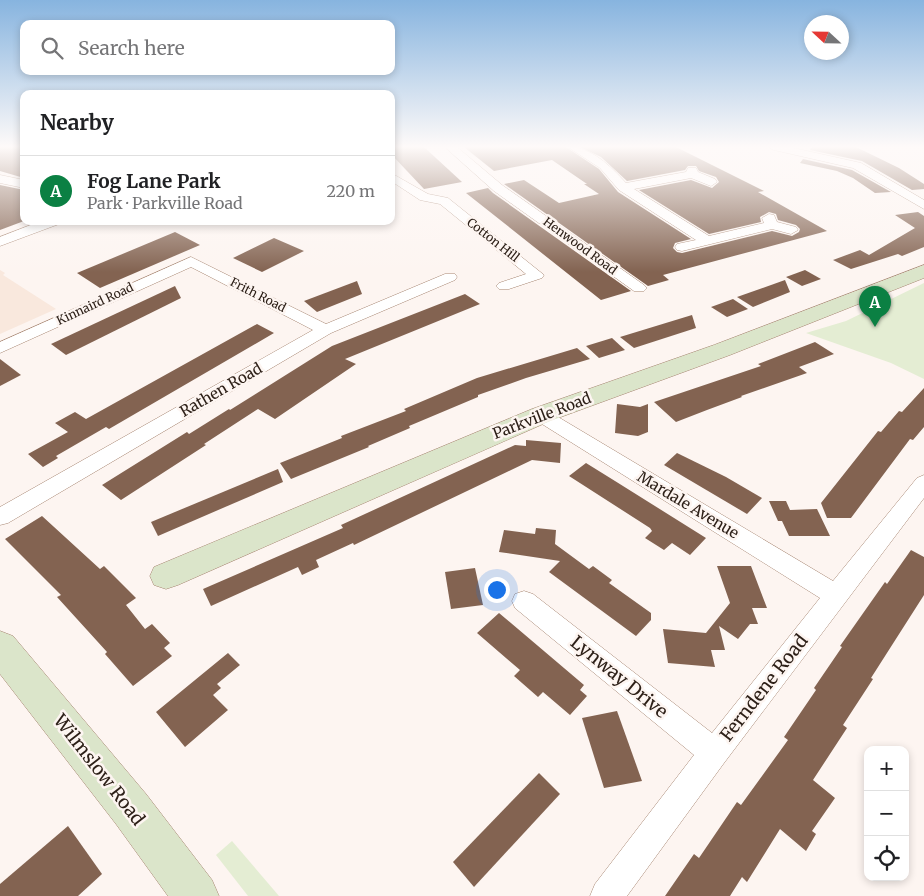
<!DOCTYPE html>
<html lang="en">
<head>
<meta charset="utf-8">
<style>
	:root { --surface:#fff; --page:#f6f6f6; --text:#202124; --muted:#757577; --line:#e0e0e0; --accent:#0b8043 }
	body { margin:0; font-family:Merriweather,serif; background:var(--page); color:var(--text) }
	.controls { position:absolute; right:15px; bottom:15px; display:grid; overflow:hidden; border-radius:10px; box-shadow:0 2px 8px #0003 }
	.controls button { width:45px; height:45px; display:grid; place-items:center; padding:0; border:0; border-bottom:1px solid var(--line); background:var(--surface); color:var(--text); font:25px sans-serif }
	.compass { position:absolute; left:804px; top:15px; width:45px; height:45px; border-radius:50%; background:var(--surface); box-shadow:0 2px 8px #0003; rotate:292deg }
	.you { position:absolute; left:496px; top:589px; width:18px; height:18px; margin:-12px; border:4px solid #fff; border-radius:50%; background:#1a73e8; box-shadow:0 0 0 8px #1a73e833 }
	.badge { display:grid; place-items:center; width:32px; height:32px; border-radius:50%; background:var(--accent); color:#fff; font-size:16px; font-weight:700 }
	.pin { position:absolute; translate:-50% -41px; filter:drop-shadow(0 1px 2px #0008) }
	.pin::after { content:''; position:absolute; top:26px; width:18px; height:15px; background:inherit; clip-path:polygon(0 0,100% 0,50% 100%) }
	.list { margin:0; padding:0; list-style:none }
	h2 { display:flex; justify-content:space-between; align-items:center; height:65px; margin:0; padding:0 20px; font-size:21px }
	h2 small { font-size:16px; font-weight:400; color:var(--muted) }
	.list li { display:grid; grid-template-columns:32px 1fr auto; gap:15px; align-items:center; box-sizing:border-box; height:70px; padding:0 20px; border-top:1px solid var(--line) }
	.list b { display:block; font-size:19px; white-space:nowrap }
	.list p { margin:0; font-size:16px; white-space:nowrap; color:var(--muted) }
	.list em { font-size:16px; font-style:normal; color:var(--muted) }
	.icon { flex:none; width:28px; height:28px; fill:none; stroke:currentColor; stroke-width:2; stroke-linecap:round; stroke-linejoin:round }
	.map { position:relative; flex:none; width:924px; height:896px; overflow:hidden }
	.search { position:absolute; background:var(--surface); box-shadow:0 2px 8px #0003; left:20px; top:20px; width:375px; height:55px; display:flex; align-items:center; gap:12px; box-sizing:border-box; padding:0 18px; border-radius:10px; color:var(--muted); font-size:19px }
	.panel { position:absolute; background:var(--surface); box-shadow:0 2px 8px #0003; left:20px; top:90px; width:375px; height:135px; border-radius:10px }
	.map>svg:first-child { display:block }
	.built { fill:#f9e8dd }
	.green { fill:#e4edd3 }
	.building { fill:#836351 }
	.lines { fill:none; stroke-linecap:round; stroke-linejoin:round }
	.street-casing { stroke:#a68571; stroke-width:1 }
	.secondary-casing { stroke:#a68571; stroke-width:1 }
	.street { fill:#fff; fill-rule:evenodd }
	.secondary { fill:#dbe5ca; fill-rule:evenodd }
	.labels { text-anchor:middle; stroke-width:5; stroke-linejoin:round; paint-order:stroke }
	.far-street-label { font-size:12px; fill:#2d2018; stroke:#fdf5f1 }
	.street-label { font-size:15px; fill:#2d2018; stroke:#fdf5f1 }
	.near-street-label { font-size:18px; fill:#2d2018; stroke:#fdf5f1 }
</style>
</head>
<body>
<div class="map">
<svg width="924" height="896" viewBox="0 0 924 896">
	<rect width="100%" height="100%" fill="#fdf5f1"/>
	<polygon class="built" points="0,270 5,273 3,275 56,309 0,334"/>
	<g class="green">
		<polygon points="924,283 924,379 891,363 806,333 846,321"/>
		<polygon points="232,841 279,896 248,896 216,855"/>
	</g>
	<g class="building">
		<polygon points="0,147 24,147 24,178 0,171"/>
		<polygon points="391,147 424,147 462,182 424,189 391,154"/>
		<polygon points="464,147 566,147 599,169 618,192 691,239 675,243 673,248 677,252 682,253 772,231 792,236 799,232 800,229 796,225 778,220 776,214 769,212 760,217 761,222 709,234 639,190 691,180 712,188 719,182 716,177 699,171 696,166 688,166 685,170 627,181 601,157 580,147 676,147 764,191 758,192 827,231 663,275 669,280 648,286 504,184 524,180 559,203 599,194 584,184 587,184 552,160 494,171"/>
		<polygon points="812,147 856,147 899,168 924,184 924,189 912,190 862,161 810,150"/>
		<polygon points="803,159 852,170 891,192 875,193 853,178 837,171 800,163"/>
		<polygon points="0,185 24,190 24,221 0,230"/>
		<polygon points="488,188 493,193 631,291 601,300 466,193"/>
		<polygon points="918,212 924,216 924,247 902,256 898,254 851,269 833,260 860,250 869,255 915,228 895,215"/>
		<polygon points="175,232 200,245 100,288 77,273"/>
		<polygon points="274,238 304,251 262,272 233,258"/>
		<polygon points="805,270 821,279 802,286 786,277"/>
		<polygon points="785,280 790,292 753,307 737,297"/>
		<polygon points="357,281 362,294 317,312 304,301"/>
		<polygon points="175,286 181,298 66,355 51,344"/>
		<polygon points="465,294 480,304 345,359 356,364 275,419 258,409 204,444 206,445 121,500 102,485 187,432 189,434 229,409 230,410 332,346"/>
		<polygon points="733,299 748,309 727,317 711,307"/>
		<polygon points="692,315 696,328 634,348 620,337"/>
		<polygon points="257,324 274,333 109,429 106,427 56,456 58,458 43,467 28,454 68,432 55,423 75,412 86,419"/>
		<polygon points="612,338 625,350 599,358 586,346"/>
		<polygon points="815,342 834,354 799,367 807,373 741,396 742,397 707,410 676,422 654,402 761,366 758,364"/>
		<polygon points="577,348 590,359 526,378 478,395 478,397 409,426 410,428 368,446 369,447 291,479 280,463 342,438 341,436 406,411 404,409 477,378"/>
		<polygon points="0,359 21,375 0,386"/>
		<polygon points="924,388 924,427 913,440 910,439 851,518 827,518 821,503 878,431 881,432 899,411 902,412"/>
		<polygon points="617,404 640,407 648,404 648,432 638,436 615,433"/>
		<polygon points="526,440 561,443 560,463 532,460 354,545 353,543 316,560 319,567 302,575 298,567 211,606 203,589 343,528 341,525 515,445 526,446"/>
		<polygon points="677,453 726,477 762,498 747,514 664,465"/>
		<polygon points="586,463 615,481 706,538 690,555 672,543 664,550 645,538 652,531 650,528 569,476"/>
		<polygon points="278,469 283,482 158,536 151,522"/>
		<polygon points="769,501 786,501 790,510 817,509 830,536 789,536 782,521 778,521"/>
		<polygon points="42,516 100,569 104,566 136,598 126,605 145,629 152,624 170,643 164,648 172,656 133,686 105,654 107,652 57,597 61,595 5,539"/>
		<polygon points="536,528 556,530 555,544 589,569 593,566 612,580 609,583 651,613 651,620 636,636 549,572 560,561 499,552 504,530 535,534"/>
		<polygon points="911,550 924,557 924,595 871,678 873,679 843,725 847,728 813,780 835,798 812,831 816,834 806,851 780,829 747,882 742,877 730,896 665,896 694,854 699,858 737,802 741,805 788,740 784,737 816,690 814,688 842,647 840,646 885,582 887,584"/>
		<polygon points="717,566 751,566 767,608 752,608 758,624 750,624 738,639 719,626 725,650 711,650 715,667 668,663 663,629 706,633 730,603"/>
		<polygon points="475,568 483,605 451,609 445,572"/>
		<polygon points="499,613 584,685 580,690 587,696 570,715 543,692 538,697 514,676 520,670 477,633"/>
		<polygon points="228,653 240,665 217,684 221,688 213,695 228,710 185,747 156,712"/>
		<polygon points="617,711 642,781 604,788 582,718"/>
		<polygon points="539,773 560,794 474,887 453,862"/>
		<polygon points="68,826 102,874 78,896 0,896 0,884"/>
	</g>
	<g class="lines">
		<g class="street-casing">
			<g id="street">
				<polygon points="445,147 457,147 502,185 644,285 647,288 644,291 634,291 494,191"/>
				<path d="M568 147C592 147 610 166 626 183L686 172 688 168H696L698 172 715 179 717 182 711 186 691 178 634 189 709 236 764 223 762 218 769 214 774 215 777 222 796 227 798 230 791 234 772 229 682 251 677 250 675 247 677 244 696 240 619 190 600 168Z"/>
				<polygon points="769,147 789,147 861,163 924,200 924,209 853,168 774,150"/>
				<polygon points="391,173 428,194 448,198 544,275 542,278 509,289 499,289 496,286 499,283 526,274 440,204 420,200 391,181"/>
				<polygon points="0,175 24,180 24,188 0,183"/>
				<polygon points="41,221 60,221 59,224 0,246 0,237"/>
				<polygon points="191,257 326,324 445,274 455,274 457,277 455,280 331,333 8,523 0,525 0,507 313,330 191,267 0,353 0,342"/>
				<polygon points="541,409 548,411 833,581 917,478 924,475 924,498 724,763 627,896 590,896 595,884 694,755 515,608 512,601 515,594 524,591 533,594 712,733 820,598 534,419 531,415 534,411"/>
			</g>
		</g>
		<g class="secondary-casing">
			<g id="secondary">
				<polygon points="924,265 924,278 730,355 550,421 178,585 166,589 154,585 150,576 154,567 532,409 714,345"/>
				<polygon points="0,631 13,636 146,794 212,880 219,896 168,896 116,824 0,674"/>
			</g>
		</g>
		<use href="#street" class="street"/>
		<use href="#secondary" class="secondary"/>
	</g>
	<linearGradient id="sky" x2="0" y2="1"><stop stop-color="#87b4df"/><stop offset="0.54" stop-color="#fefaf9"/><stop offset="1" stop-color="#fefaf9" stop-opacity="0"/></linearGradient>
	<rect width="924" height="272" fill="url(#sky)"/>
	<g class="labels">
		<g class="far-street-label">
			<text transform="translate(493 240) rotate(38)" y="4">Cotton Hill</text>
			<text transform="translate(580 246) rotate(36)" y="4">Henwood Road</text>
			<text transform="translate(258 295) rotate(27)" y="4">Frith Road</text>
			<text transform="translate(95 304) rotate(-25)" y="4">Kinnaird Road</text>
		</g>
		<g class="street-label">
			<text transform="translate(221 390) rotate(-30)" y="5">Rathen Road</text>
			<text transform="translate(542 416) rotate(-21)" y="5">Parkville Road</text>
			<text transform="translate(688 505) rotate(31)" y="5">Mardale Avenue</text>
		</g>
		<g class="near-street-label">
			<text transform="translate(619 677) rotate(39)" y="6">Lynway Drive</text>
			<text transform="translate(764 688) rotate(-52)" y="6">Ferndene Road</text>
			<text transform="translate(99 770) rotate(52)" y="6">Wilmslow Road</text>
		</g>
	</g>
</svg>
<div class="controls">
<button>+</button>
<button>−</button>
<button><svg class="icon" aria-label="locate" viewBox="0 0 24 24"><circle cx="12" cy="12" r="6"/><path d="M12 2v4M12 18v4M2 12h4M18 12h4"/></svg></button>
</div>
<svg class="compass" viewBox="-18 -18 36 36"><path d="M0-13l5 13h-10z" fill="#e53935"/><path d="M0 13l5-13h-10z" fill="#757577"/></svg>
<div class="you"></div>
<div class="pin badge" style="left:875px;top:327px">A</div>
<div class="search"><svg class="icon" aria-label="search" viewBox="0 0 24 24"><circle cx="10" cy="10" r="6"/><path d="M15 15l6 6"/></svg>Search here</div>
<section class="panel">
<h2>Nearby<small></small></h2>
<ul class="list">
<li><span class="badge">A</span><div><b>Fog Lane Park</b><p>Park · Parkville Road</p></div><em>220 m</em></li>
</ul>
</section>
</div>
</body>
</html>
